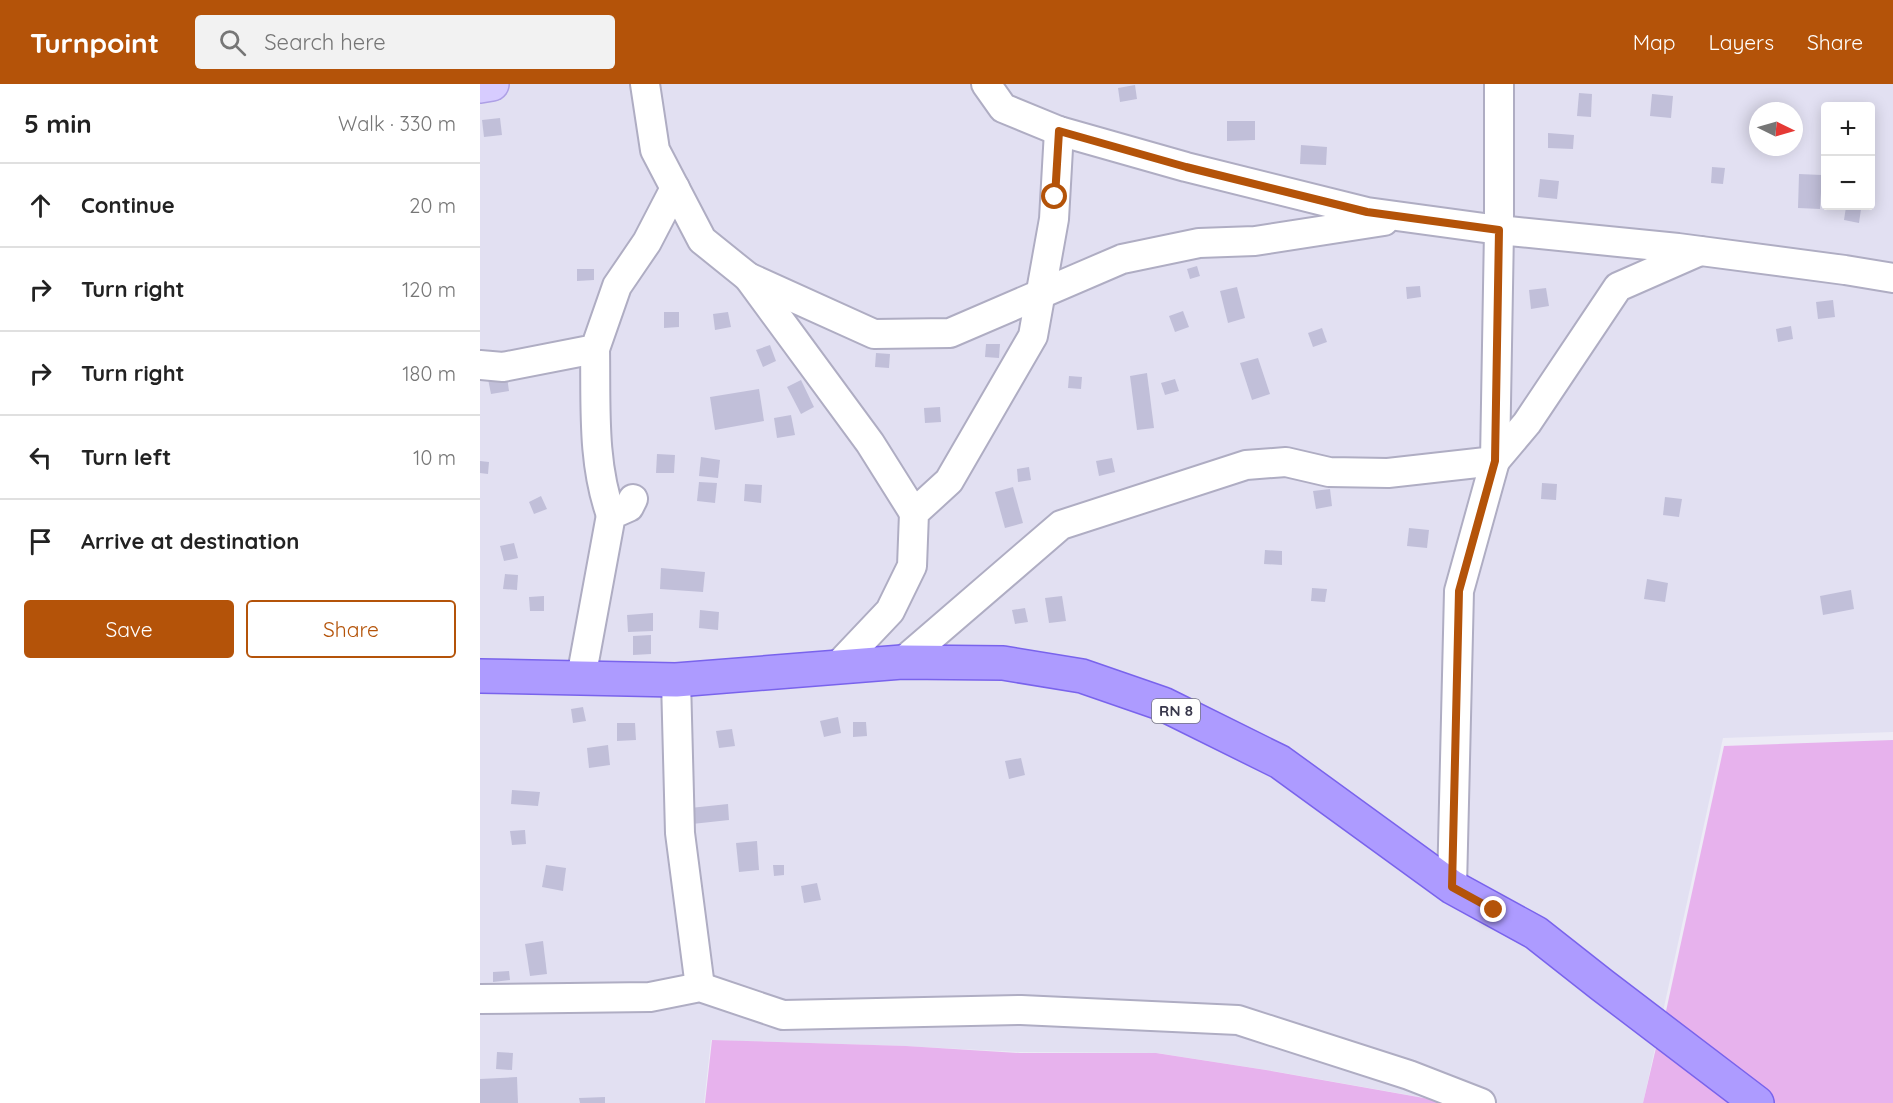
<!DOCTYPE html>
<html lang="en">
<head>
<meta charset="utf-8">
<style>
	:root { --surface:#fff; --page:#f2f2f2; --text:#222; --muted:#767676; --line:#e0e0e0; --accent:#b45309 }
	body { margin:0; font-family:Quicksand,sans-serif; background:var(--page); color:var(--text) }
	.controls { position:absolute; right:18px; top:18px; display:grid; overflow:hidden; border-radius:6px; box-shadow:0 3px 15px #0003 }
	.controls button { width:54px; height:54px; display:grid; place-items:center; padding:0; border:0; border-bottom:2px solid var(--line); background:var(--surface); color:var(--text); font:30px sans-serif }
	.compass { position:absolute; left:1269px; top:18px; width:54px; height:54px; border-radius:50%; background:var(--surface); box-shadow:0 3px 15px #0003; rotate:95deg }
	.stop { position:absolute; width:18px; height:18px; margin:-14px; border:4px solid #b45309; border-radius:50%; background:#fff }
	.stop.end { background:#b45309; border-color:#fff; box-shadow:0 2px 6px #0008 }
	.list { margin:0; padding:0; list-style:none }
	h2 { display:flex; justify-content:space-between; align-items:center; height:78px; margin:0; padding:0 24px; font-size:26px }
	h2 small { font-size:20px; font-weight:400; color:var(--muted) }
	.list li { display:grid; grid-template-columns:39px 1fr auto; gap:18px; align-items:center; box-sizing:border-box; height:84px; padding:0 24px; border-top:2px solid var(--line) }
	.list b { display:block; font-size:22px; white-space:nowrap }
	.list em { font-size:20px; font-style:normal; color:var(--muted) }
	.actions { display:flex; gap:12px; padding:18px 24px }
	.actions a { flex:1; padding:14px 0; border:2px solid var(--accent); border-radius:6px; text-align:center; font-size:21px; color:var(--accent) }
	.actions .main { background:var(--accent); color:#fff }
	.icon { flex:none; width:33px; height:33px; fill:none; stroke:currentColor; stroke-width:2; stroke-linecap:round; stroke-linejoin:round }
	.map { position:relative; flex:none; width:1413px; height:1019px; overflow:hidden }
	header { display:flex; align-items:center; gap:36px; box-sizing:border-box; height:84px; padding:0 30px; background:var(--accent); color:#fff }
	header strong { font-size:28px }
	nav { display:flex; gap:33px; margin-inline-start:auto; font-size:21px }
	.search { width:420px; height:54px; background:var(--page); display:flex; align-items:center; gap:15px; box-sizing:border-box; padding:0 21px; border-radius:6px; color:var(--muted); font-size:22px }
	main { display:flex }
	aside { flex:1; background:var(--surface) }
	.map>svg:first-child { display:block }
	.residential { fill:#e2e0f2; fill-rule:evenodd }
	.green { fill:#e7b2ed }
	.building { fill:#c1bfd9 }
	.lines { fill:none; stroke-linecap:round; stroke-linejoin:round }
	.street-casing { stroke:#afadc3; stroke-width:32 }
	.secondary-casing { stroke:#aea0e5; stroke-width:36 }
	.primary-casing { stroke:#7963ec; stroke-width:36 }
	.street { stroke:#fff; stroke-width:28 }
	.secondary { stroke:#d7ccff; stroke-width:33 }
	.primary { stroke:#ad9bff; stroke-width:33 }
	.route { stroke:#b45309; stroke-width:8 }
	.labels { text-anchor:middle; stroke-width:4.5; stroke-linejoin:round; paint-order:stroke }
	.shield { fill:#fff; stroke:#747482; stroke-width:1.5 }
	.shield-label { font-size:15px; font-weight:bold; fill:#39384c }
</style>
</head>
<body>
<header>
<strong>Turnpoint</strong>
<div class="search"><svg class="icon" aria-label="search" viewBox="0 0 24 24"><circle cx="10" cy="10" r="6"/><path d="M15 15l6 6"/></svg>Search here</div>
<nav><a>Map</a><a>Layers</a><a>Share</a></nav>
</header>
<main>
<aside>
<h2>5 min<small>Walk · 330 m</small></h2>
<ul class="list">
<li><svg class="icon" aria-label="ahead" viewBox="0 0 24 24"><path d="M12 20V5M6 11l6-6 6 6"/></svg><div><b>Continue</b></div><em>20 m</em></li>
<li><svg class="icon" aria-label="right" viewBox="0 0 24 24"><path d="M7 20v-9h11M14 6l5 5-5 5"/></svg><div><b>Turn right</b></div><em>120 m</em></li>
<li><svg class="icon" aria-label="right" viewBox="0 0 24 24"><path d="M7 20v-9h11M14 6l5 5-5 5"/></svg><div><b>Turn right</b></div><em>180 m</em></li>
<li><svg class="icon" aria-label="left" viewBox="0 0 24 24"><path d="M17 20v-9H6M10 6l-5 5 5 5"/></svg><div><b>Turn left</b></div><em>10 m</em></li>
<li><svg class="icon" aria-label="arrive" viewBox="0 0 24 24"><path d="M6 21V4h12l-3 4 3 4H6"/></svg><div><b>Arrive at destination</b></div></li>
</ul>
<div class="actions"><a class="main">Save</a><a>Share</a></div>
</aside>
<div class="map">
<svg width="1413" height="1019" viewBox="0 0 1413 1019">
	<rect width="100%" height="100%" fill="#edebf6"/>
	<path class="residential" d="M0 0H1413V648L1243 654 1163 1019H974L787 986 677 969 539 968 424 962 231 956 224 1019H0ZM1346 22H1390V122H1346ZM1278 27H1314V63H1278Z"/>
	<g class="green">
		<polygon points="1413,656 1413,1019 1284,1019 1183,941 1244,662"/>
		<polygon points="1180,947 1276,1019 1163,1019"/>
		<polygon points="232,956 426,962 540,969 676,969 786,986 972,1019 225,1019"/>
	</g>
	<g class="building">
		<polygon points="655,1 657,15 640,18 638,4"/>
		<polygon points="1099,9 1112,10 1111,33 1097,32"/>
		<polygon points="1172,10 1193,12 1191,34 1170,32"/>
		<polygon points="20,34 22,51 4,53 2,36"/>
		<polygon points="747,37 775,37 775,56 747,57"/>
		<polygon points="1068,49 1094,51 1093,65 1068,64"/>
		<polygon points="821,61 847,63 846,81 820,80"/>
		<polygon points="1232,83 1245,84 1243,100 1231,99"/>
		<polygon points="1319,90 1342,91 1340,125 1318,124"/>
		<polygon points="1060,95 1079,97 1077,115 1058,113"/>
		<polygon points="1366,123 1381,125 1379,139 1364,136"/>
		<polygon points="717,182 720,192 710,195 707,185"/>
		<polygon points="97,185 114,185 114,196 97,197"/>
		<polygon points="940,202 941,213 927,215 926,203"/>
		<polygon points="757,203 765,234 748,239 740,207"/>
		<polygon points="1066,204 1069,222 1051,225 1049,206"/>
		<polygon points="1353,216 1355,233 1338,235 1336,218"/>
		<polygon points="703,227 709,243 695,248 689,232"/>
		<polygon points="184,228 199,228 199,243 184,244"/>
		<polygon points="248,228 251,243 235,246 233,230"/>
		<polygon points="1311,242 1313,255 1298,258 1296,245"/>
		<polygon points="842,244 847,258 833,263 828,249"/>
		<polygon points="506,260 520,260 519,274 505,273"/>
		<polygon points="290,261 296,277 283,283 276,266"/>
		<polygon points="396,269 410,270 409,284 395,283"/>
		<polygon points="778,274 790,310 772,316 760,279"/>
		<polygon points="667,289 674,344 657,346 650,292"/>
		<polygon points="589,292 602,293 601,305 588,304"/>
		<polygon points="27,293 29,307 11,310 8,295"/>
		<polygon points="695,295 699,307 685,311 681,299"/>
		<polygon points="321,296 334,323 321,330 307,303"/>
		<polygon points="279,305 284,337 235,346 230,313"/>
		<polygon points="460,323 461,338 445,339 444,324"/>
		<polygon points="311,331 315,351 297,354 294,334"/>
		<polygon points="177,370 195,371 194,389 176,389"/>
		<polygon points="221,373 240,376 238,394 219,392"/>
		<polygon points="632,374 635,388 619,392 616,377"/>
		<polygon points="0,377 9,378 8,390 0,389"/>
		<polygon points="549,383 551,396 538,398 537,385"/>
		<polygon points="219,398 237,399 235,419 217,417"/>
		<polygon points="1062,399 1077,400 1076,416 1061,415"/>
		<polygon points="265,400 282,401 281,419 264,417"/>
		<polygon points="533,403 543,439 525,444 515,408"/>
		<polygon points="850,405 852,422 836,425 833,407"/>
		<polygon points="61,412 67,425 54,430 49,418"/>
		<polygon points="1185,413 1202,415 1199,433 1183,431"/>
		<polygon points="929,444 949,446 947,464 927,462"/>
		<polygon points="34,459 38,474 24,477 20,462"/>
		<polygon points="785,466 802,467 802,481 784,480"/>
		<polygon points="181,484 225,488 223,508 180,505"/>
		<polygon points="25,490 38,491 37,506 23,505"/>
		<polygon points="1167,495 1188,499 1185,518 1164,515"/>
		<polygon points="832,504 847,505 845,518 831,517"/>
		<polygon points="1371,506 1374,525 1343,531 1340,512"/>
		<polygon points="64,512 64,527 50,527 49,513"/>
		<polygon points="582,512 586,537 569,539 565,514"/>
		<polygon points="545,524 548,538 535,540 532,526"/>
		<polygon points="220,526 239,528 238,546 219,544"/>
		<polygon points="173,529 173,547 148,548 147,531"/>
		<polygon points="171,551 171,570 153,571 153,552"/>
		<polygon points="103,623 106,637 93,639 91,625"/>
		<polygon points="358,633 361,649 344,653 340,637"/>
		<polygon points="373,638 386,638 387,652 373,653"/>
		<polygon points="137,639 155,639 156,656 137,657"/>
		<polygon points="252,645 255,662 239,664 236,647"/>
		<polygon points="128,661 130,681 109,684 107,664"/>
		<polygon points="541,674 545,691 529,695 525,677"/>
		<polygon points="32,706 60,708 58,722 31,720"/>
		<polygon points="248,720 249,736 212,740 210,724"/>
		<polygon points="45,746 46,760 32,761 30,747"/>
		<polygon points="277,757 279,786 259,788 256,759"/>
		<polygon points="66,781 86,784 83,807 62,803"/>
		<polygon points="293,781 304,781 304,791 294,792"/>
		<polygon points="337,799 341,816 324,819 321,802"/>
		<polygon points="63,857 67,890 50,892 45,860"/>
		<polygon points="29,887 30,896 13,898 13,888"/>
		<polygon points="17,968 33,969 32,986 16,985"/>
		<polygon points="37,993 38,1019 0,1019 0,995"/>
		<polygon points="125,1013 125,1019 100,1019 99,1014"/>
	</g>
	<g class="lines">
		<g class="street-casing">
			<g id="street">
				<polyline points="165,0 175,66 222,156 268,193 390,359 434,429"/>
				<polyline points="506,0 523,24 579,47 706,83 887,128 1019,146 1198,164 1365,186 1413,194"/>
				<polyline points="268,193 394,250 470,249 642,175 719,159 775,157 904,137"/>
				<path d="M115 265C116 320 112 379 131 431"/>
				<polyline points="0,281 23,283 115,265 137,202 167,158 195,104"/>
				<polyline points="422,578 581,441 766,381 806,378 849,388 908,389 1015,377 1047,339 1138,203 1220,167"/>
				<polyline points="356,584 410,527 432,482 434,429 469,397 553,252 574,135 579,47"/>
				<polyline points="101,594 131,431 149,423 153,415"/>
				<polyline points="196,596 200,749 220,903"/>
				<polyline points="972,803 979,507 1015,377 1019,146 1019,0"/>
				<polyline points="0,915 170,913 220,903 303,931 541,926 758,936 929,991 1001,1019"/>
			</g>
		</g>
		<g class="secondary-casing">
			<polyline id="secondary" points="0,2 12,0"/>
		</g>
		<g class="primary-casing">
			<polyline id="primary" points="0,592 196,596 422,578 523,579 602,592 683,620 800,678 972,803 1056,849 1122,901 1277,1019"/>
		</g>
		<use href="#street" class="street"/>
		<use href="#secondary" class="secondary"/>
		<use href="#primary" class="primary"/>
	</g>
	<g class="lines">
		<polyline class="route" points="575,113 579,47 706,83 887,128 1019,146 1015,377 979,507 972,803 1014,826"/>
	</g>
	<g class="labels">
		<rect class="shield" x="672" y="615" width="48" height="24" rx="4.5"/>
		<g class="shield-label">
			<text x="696" y="632">RN 8</text>
		</g>
	</g>
</svg>
<div class="controls">
<button>+</button>
<button>−</button>
</div>
<svg class="compass" viewBox="-18 -18 36 36"><path d="M0-13l5 13h-10z" fill="#e53935"/><path d="M0 13l5-13h-10z" fill="#767676"/></svg>
<div class="stop" style="left:575px;top:113px"></div>
<div class="stop end" style="left:1014px;top:826px"></div>
</div>
</main>
</body>
</html>
